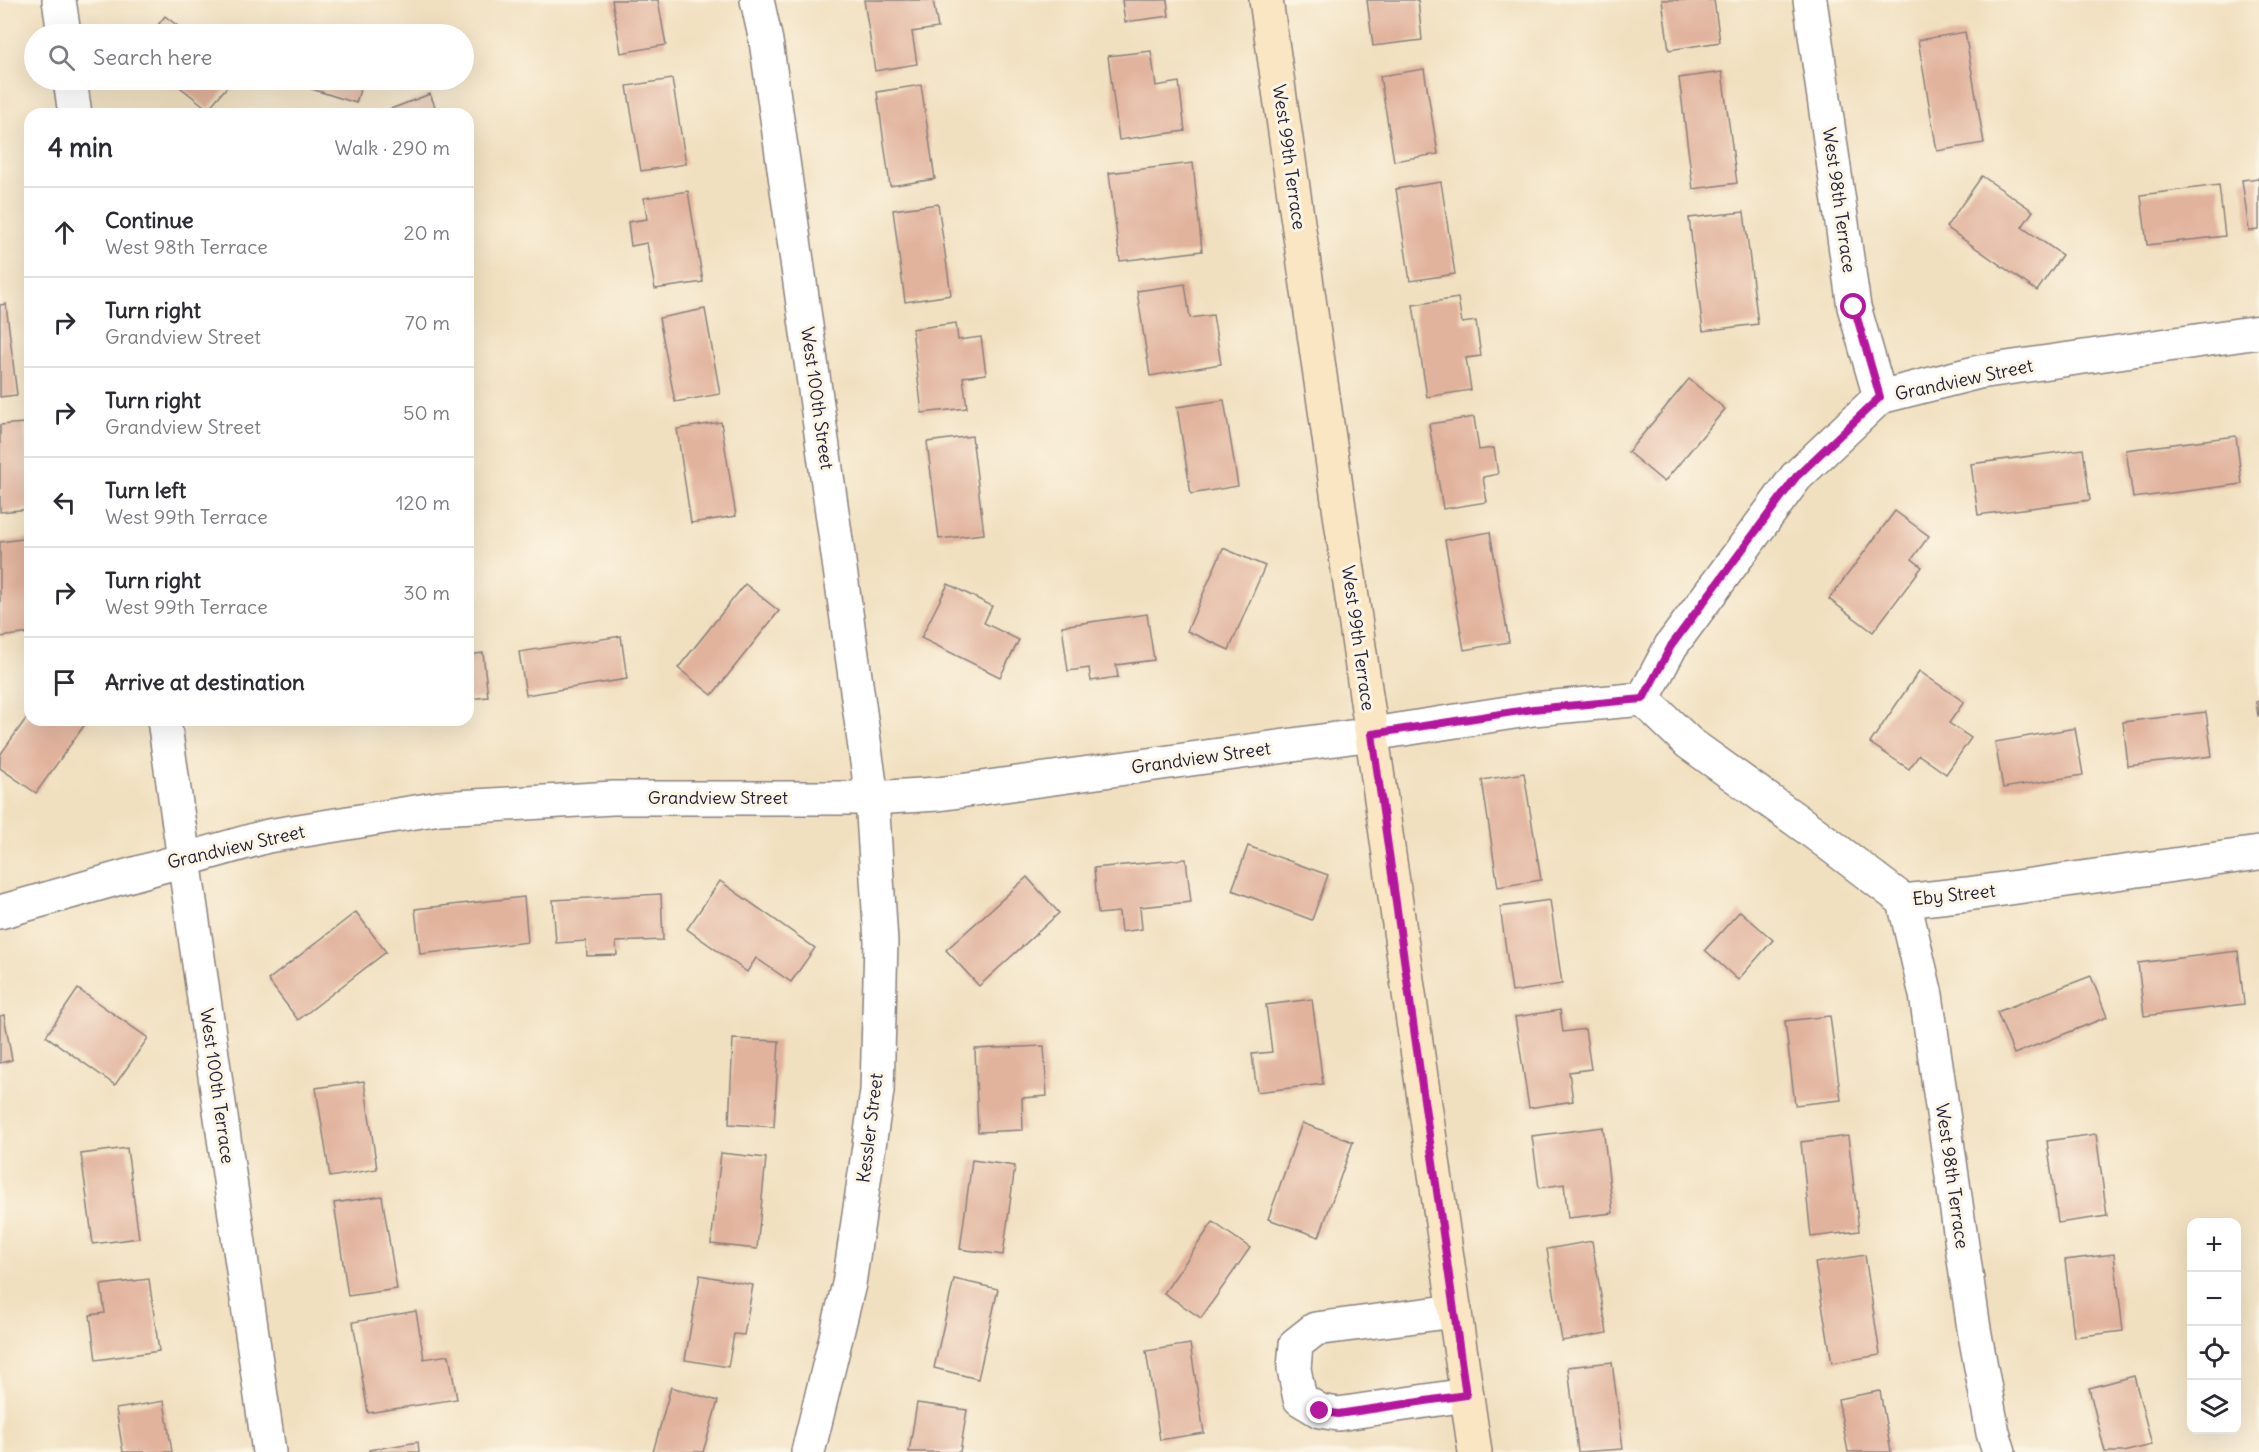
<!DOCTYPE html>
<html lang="en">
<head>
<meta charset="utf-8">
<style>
	:root { --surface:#fff; --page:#f7f7f7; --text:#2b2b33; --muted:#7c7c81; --line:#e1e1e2 }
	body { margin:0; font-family:Delius,sans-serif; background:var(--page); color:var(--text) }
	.controls { position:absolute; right:18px; bottom:18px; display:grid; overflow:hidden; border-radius:12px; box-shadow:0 6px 24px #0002 }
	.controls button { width:54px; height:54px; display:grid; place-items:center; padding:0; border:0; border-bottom:2px solid var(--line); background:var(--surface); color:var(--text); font:30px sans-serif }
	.stop { position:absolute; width:18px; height:18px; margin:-14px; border:4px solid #b5179e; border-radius:50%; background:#fff }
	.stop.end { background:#b5179e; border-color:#fff; box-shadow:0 2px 6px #0008 }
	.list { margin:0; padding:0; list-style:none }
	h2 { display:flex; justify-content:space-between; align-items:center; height:78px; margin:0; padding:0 24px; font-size:26px }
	h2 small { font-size:20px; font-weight:400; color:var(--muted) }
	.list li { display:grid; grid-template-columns:39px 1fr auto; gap:18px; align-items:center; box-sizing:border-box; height:90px; padding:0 24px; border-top:2px solid var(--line) }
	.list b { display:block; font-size:22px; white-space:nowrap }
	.list p { margin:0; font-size:20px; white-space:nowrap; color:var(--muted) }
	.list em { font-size:20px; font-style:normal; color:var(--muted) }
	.icon { flex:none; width:33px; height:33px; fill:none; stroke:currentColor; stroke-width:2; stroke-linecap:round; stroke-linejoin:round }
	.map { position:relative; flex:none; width:2259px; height:1452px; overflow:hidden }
	.search { position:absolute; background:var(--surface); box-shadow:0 6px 24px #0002; left:24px; top:24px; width:450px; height:66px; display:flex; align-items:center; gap:15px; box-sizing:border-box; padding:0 21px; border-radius:33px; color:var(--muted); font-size:22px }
	.panel { position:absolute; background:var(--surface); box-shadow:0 6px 24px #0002; left:24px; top:108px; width:450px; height:618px; border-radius:18px }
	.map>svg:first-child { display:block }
	.building { fill:#e1b29c }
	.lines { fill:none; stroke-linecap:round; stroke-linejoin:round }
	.street-casing { stroke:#8a817e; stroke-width:36 }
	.secondary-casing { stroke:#8a817e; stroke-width:36 }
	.street { stroke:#fff; stroke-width:33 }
	.secondary { stroke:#fbe6c4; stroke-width:33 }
	.route { stroke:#b5179e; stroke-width:8 }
	.labels { text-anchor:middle; stroke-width:6; stroke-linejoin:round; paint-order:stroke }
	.street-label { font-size:18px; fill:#22223b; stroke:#fcf5e5 }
</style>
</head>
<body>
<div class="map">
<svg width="2259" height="1452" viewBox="0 0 2259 1452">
	<rect width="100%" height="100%" fill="#fcf5e5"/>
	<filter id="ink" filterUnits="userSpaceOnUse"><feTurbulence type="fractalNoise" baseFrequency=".0167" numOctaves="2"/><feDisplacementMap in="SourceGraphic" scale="12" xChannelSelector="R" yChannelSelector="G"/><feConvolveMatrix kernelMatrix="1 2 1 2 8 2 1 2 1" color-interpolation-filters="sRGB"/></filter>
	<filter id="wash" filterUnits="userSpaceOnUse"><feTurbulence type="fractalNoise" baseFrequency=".008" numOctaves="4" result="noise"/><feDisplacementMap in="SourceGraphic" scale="24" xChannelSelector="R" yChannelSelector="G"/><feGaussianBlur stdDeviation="1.35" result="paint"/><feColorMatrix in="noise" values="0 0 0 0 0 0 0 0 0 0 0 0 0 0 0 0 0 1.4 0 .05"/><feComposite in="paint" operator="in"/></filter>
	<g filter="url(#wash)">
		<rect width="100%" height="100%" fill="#f1e0c0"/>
		<g id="blocks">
			<g class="building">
				<polygon points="612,0 658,0 666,45 621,53"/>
				<polygon points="864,0 933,0 938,28 912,32 917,64 875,71"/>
				<polygon points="1122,0 1167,0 1169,16 1125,22"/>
				<polygon points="1367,0 1418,0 1422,40 1373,46"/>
				<polygon points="1662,0 1714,0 1720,42 1669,50"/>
				<polygon points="165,16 188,34 151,34"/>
				<polygon points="1965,32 1984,143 1937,151 1918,40"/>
				<polygon points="1151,51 1156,86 1179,82 1185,131 1119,140 1108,56"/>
				<polygon points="1424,69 1438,154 1394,161 1380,76"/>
				<polygon points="1722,72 1737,183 1693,189 1679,78"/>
				<polygon points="672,79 686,164 641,171 627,86"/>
				<polygon points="171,80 233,80 208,109"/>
				<polygon points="283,80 363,80 356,103"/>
				<polygon points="921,85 935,179 890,186 877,92"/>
				<polygon points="430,94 438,114 390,114 388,110"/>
				<polygon points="1193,163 1202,251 1120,261 1109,173"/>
				<polygon points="1982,176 2033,211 2022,227 2062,255 2037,291 1946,227"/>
				<polygon points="2259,178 2259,230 2249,231 2242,180"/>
				<polygon points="1441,182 1455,274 1410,281 1396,189"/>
				<polygon points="2219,185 2225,236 2147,245 2141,195"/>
				<polygon points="688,191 703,282 655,289 647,243 631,246 628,222 647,219 644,198"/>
				<polygon points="938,204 951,295 905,302 893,210"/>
				<polygon points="1744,212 1758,324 1703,331 1689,218"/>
				<polygon points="1185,284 1190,318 1213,315 1221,364 1150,376 1137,291"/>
				<polygon points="468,295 470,295 471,312 468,312"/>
				<polygon points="1458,298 1462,323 1476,321 1481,356 1466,358 1471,390 1427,397 1413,305"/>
				<polygon points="6,304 17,395 0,397 0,305"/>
				<polygon points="705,309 720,394 675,402 659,318"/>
				<polygon points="956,323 958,340 981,337 986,374 963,377 967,408 922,413 912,329"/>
				<polygon points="1689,379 1725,409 1664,482 1628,452"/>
				<polygon points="1224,400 1238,486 1191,494 1177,407"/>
				<polygon points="1474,417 1479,450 1494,448 1498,474 1483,477 1487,502 1443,509 1429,424"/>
				<polygon points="721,422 736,516 691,523 677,429"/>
				<polygon points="24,423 30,477 30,509 0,512 0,425"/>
				<polygon points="972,436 984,534 939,539 927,442"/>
				<polygon points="2236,436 2242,484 2133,498 2126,450"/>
				<polygon points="2083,449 2090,500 1978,515 1971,464"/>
				<polygon points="1895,511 1929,536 1912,559 1922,567 1873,632 1829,599"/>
				<polygon points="1490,532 1509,642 1464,650 1445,540"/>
				<polygon points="30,538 30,633 0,637 0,542"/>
				<polygon points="1223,548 1265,566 1229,650 1187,631"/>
				<polygon points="745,584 779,611 712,695 678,668"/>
				<polygon points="948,584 992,606 984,623 1019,640 1000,677 921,638"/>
				<polygon points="1147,614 1154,660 1116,665 1118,677 1091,681 1089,668 1068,671 1062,626"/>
				<polygon points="621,636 627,679 526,695 519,652"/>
				<polygon points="483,653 488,697 468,699 468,655"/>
				<polygon points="1919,671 1964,702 1949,723 1971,738 1946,774 1919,755 1909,769 1870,743"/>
				<polygon points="2259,701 2259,716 2258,716 2256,702"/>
				<polygon points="2206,712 2212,756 2128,766 2123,722"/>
				<polygon points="30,713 30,720 88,720 36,793 0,768 0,755"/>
				<polygon points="2075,728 2083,775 2003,788 1995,742"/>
				<polygon points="1524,773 1541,880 1498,887 1482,780"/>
				<polygon points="1248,846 1328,875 1312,920 1232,890"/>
				<polygon points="1186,859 1191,902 1140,907 1142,929 1121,932 1119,912 1098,914 1094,868"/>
				<polygon points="1027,877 1059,913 979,986 946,950"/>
				<polygon points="720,881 815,948 791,982 756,958 747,972 687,929"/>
				<polygon points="661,894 663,940 616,942 617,955 587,956 586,941 556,943 553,900"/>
				<polygon points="524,897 528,942 420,954 415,909"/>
				<polygon points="1550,900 1562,984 1512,992 1500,907"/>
				<polygon points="1740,911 1773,940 1738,980 1705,950"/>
				<polygon points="356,912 386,952 298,1020 268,980"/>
				<polygon points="2238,951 2244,1004 2144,1016 2138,963"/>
				<polygon points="2091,976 2107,1017 2014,1054 1997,1012"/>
				<polygon points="78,989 148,1038 115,1085 46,1036"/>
				<polygon points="1312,999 1323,1084 1257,1092 1252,1054 1272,1052 1266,1005"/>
				<polygon points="1560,1010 1563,1032 1585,1029 1591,1069 1569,1072 1573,1101 1529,1108 1515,1017"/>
				<polygon points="4,1015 12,1060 0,1063 0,1016"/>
				<polygon points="1830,1016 1841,1100 1795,1105 1785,1021"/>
				<polygon points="733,1039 779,1041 774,1127 729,1124"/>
				<polygon points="1044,1046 1047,1096 1022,1098 1023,1130 978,1132 975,1049"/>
				<polygon points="364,1081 377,1169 330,1177 316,1088"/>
				<polygon points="1302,1123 1353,1142 1319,1237 1268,1219"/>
				<polygon points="1603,1127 1613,1213 1568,1218 1564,1184 1539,1188 1532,1136"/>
				<polygon points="2096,1134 2107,1216 2058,1223 2047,1141"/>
				<polygon points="1848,1136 1859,1231 1811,1237 1801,1142"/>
				<polygon points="127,1148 139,1238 93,1244 81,1154"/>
				<polygon points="721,1153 766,1158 757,1249 711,1244"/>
				<polygon points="972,1160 1015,1166 1003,1255 960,1249"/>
				<polygon points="382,1196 397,1289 348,1296 334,1203"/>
				<polygon points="1213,1222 1250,1248 1201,1318 1164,1293"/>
				<polygon points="1592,1241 1607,1333 1562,1341 1547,1249"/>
				<polygon points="2114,1254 2123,1331 2074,1337 2065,1260"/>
				<polygon points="1865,1255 1880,1355 1832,1363 1815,1263"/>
				<polygon points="700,1275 753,1285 744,1335 734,1334 728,1367 685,1360"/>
				<polygon points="149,1279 159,1351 96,1360 90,1315 105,1313 101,1285"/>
				<polygon points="954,1279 998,1289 978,1379 934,1368"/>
				<polygon points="416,1311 424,1359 449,1355 457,1399 368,1413 353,1322"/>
				<polygon points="1190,1344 1204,1433 1160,1440 1146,1351"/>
				<polygon points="1612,1362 1623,1449 1578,1452 1568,1367"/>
				<polygon points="2134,1376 2152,1445 2123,1452 2105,1452 2089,1388"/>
				<polygon points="671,1387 718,1401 703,1452 653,1452"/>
				<polygon points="1880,1391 1891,1452 1848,1452 1838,1399"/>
				<polygon points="164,1401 172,1452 123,1452 116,1409"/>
				<polygon points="917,1403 967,1410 960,1452 909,1452"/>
				<polygon points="418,1442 419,1452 369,1452 369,1450"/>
			</g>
		</g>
	</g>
	<g filter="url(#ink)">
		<use href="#blocks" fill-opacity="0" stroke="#8a817e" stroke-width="1.5"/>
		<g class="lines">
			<g class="street-casing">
				<g id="street">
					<polyline points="59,0 64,34"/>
					<polyline points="757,0 766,41 783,161 872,798 881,942 877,1091 849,1284 808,1452"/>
					<polyline points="1810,0 1854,307 1880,397"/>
					<polyline points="70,80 75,114"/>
					<polyline points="1643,699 1671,646 1796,477 1880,397 1979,372 2259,332"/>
					<polyline points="1643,699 1689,743 1813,832 1904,901 1967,894 2259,853"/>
					<polyline points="164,720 269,1452"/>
					<polyline points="1904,901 1926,995 1974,1329 1993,1433 1999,1452"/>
					<polyline points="0,912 268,836 440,808 613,798 872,798 938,794 1372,734 1533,709 1643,699"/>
					<polyline points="1455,1311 1315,1329 1296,1344 1294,1369 1300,1399 1320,1411 1338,1414 1466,1395"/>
				</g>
			</g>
			<g class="secondary-casing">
				<polyline id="secondary" points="1266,0 1475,1452"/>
			</g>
			<use href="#street" class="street"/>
			<use href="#secondary" class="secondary"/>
		</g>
	</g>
	<g class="lines" filter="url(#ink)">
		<polyline class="route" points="1320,1411 1338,1414 1466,1395 1372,734 1533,709 1643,699 1671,646 1796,477 1880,397 1854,307"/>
	</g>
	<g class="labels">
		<g class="street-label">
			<text transform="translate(1289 157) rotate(82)" y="6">West 99th Terrace</text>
			<text transform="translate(1839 200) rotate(82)" y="6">West 98th Terrace</text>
			<text transform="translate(1964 380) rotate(-12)" y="6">Grandview Street</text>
			<text transform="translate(817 398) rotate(82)" y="6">West 100th Street</text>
			<text transform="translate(1358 638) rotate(82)" y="6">West 99th Terrace</text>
			<text transform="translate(1201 758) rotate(-8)" y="6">Grandview Street</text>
			<text x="718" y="804">Grandview Street</text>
			<text transform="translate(236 847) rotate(-13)" y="6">Grandview Street</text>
			<text transform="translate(1954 895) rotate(-6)" y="6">Eby Street</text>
			<text transform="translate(217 1086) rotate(82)" y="6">West 100th Terrace</text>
			<text transform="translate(870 1128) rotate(-83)" y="6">Kessler Street</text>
			<text transform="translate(1952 1176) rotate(82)" y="6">West 98th Terrace</text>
		</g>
	</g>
</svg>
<div class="controls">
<button>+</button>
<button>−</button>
<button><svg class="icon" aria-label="locate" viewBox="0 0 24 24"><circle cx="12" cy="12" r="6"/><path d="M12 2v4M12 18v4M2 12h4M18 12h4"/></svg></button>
<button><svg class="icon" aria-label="layers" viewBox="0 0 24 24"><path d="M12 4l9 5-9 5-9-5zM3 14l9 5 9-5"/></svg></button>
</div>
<div class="stop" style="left:1854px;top:307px"></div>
<div class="stop end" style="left:1320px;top:1411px"></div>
<div class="search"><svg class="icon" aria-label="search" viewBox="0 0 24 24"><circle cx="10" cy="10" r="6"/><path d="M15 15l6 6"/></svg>Search here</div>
<section class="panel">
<h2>4 min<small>Walk · 290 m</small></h2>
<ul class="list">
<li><svg class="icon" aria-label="ahead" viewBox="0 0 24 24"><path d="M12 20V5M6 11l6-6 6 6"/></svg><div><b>Continue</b><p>West 98th Terrace</p></div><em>20 m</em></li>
<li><svg class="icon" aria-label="right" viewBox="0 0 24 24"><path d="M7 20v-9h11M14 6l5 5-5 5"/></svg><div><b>Turn right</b><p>Grandview Street</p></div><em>70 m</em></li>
<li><svg class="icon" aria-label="right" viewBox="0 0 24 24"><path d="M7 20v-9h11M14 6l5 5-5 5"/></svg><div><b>Turn right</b><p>Grandview Street</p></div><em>50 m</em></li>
<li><svg class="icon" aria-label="left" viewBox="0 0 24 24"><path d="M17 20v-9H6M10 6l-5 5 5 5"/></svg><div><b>Turn left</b><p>West 99th Terrace</p></div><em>120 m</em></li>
<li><svg class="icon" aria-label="right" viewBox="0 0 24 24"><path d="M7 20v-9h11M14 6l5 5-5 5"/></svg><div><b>Turn right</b><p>West 99th Terrace</p></div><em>30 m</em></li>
<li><svg class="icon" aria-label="arrive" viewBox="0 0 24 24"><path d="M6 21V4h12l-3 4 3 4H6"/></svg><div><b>Arrive at destination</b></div></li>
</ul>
</section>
</div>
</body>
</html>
